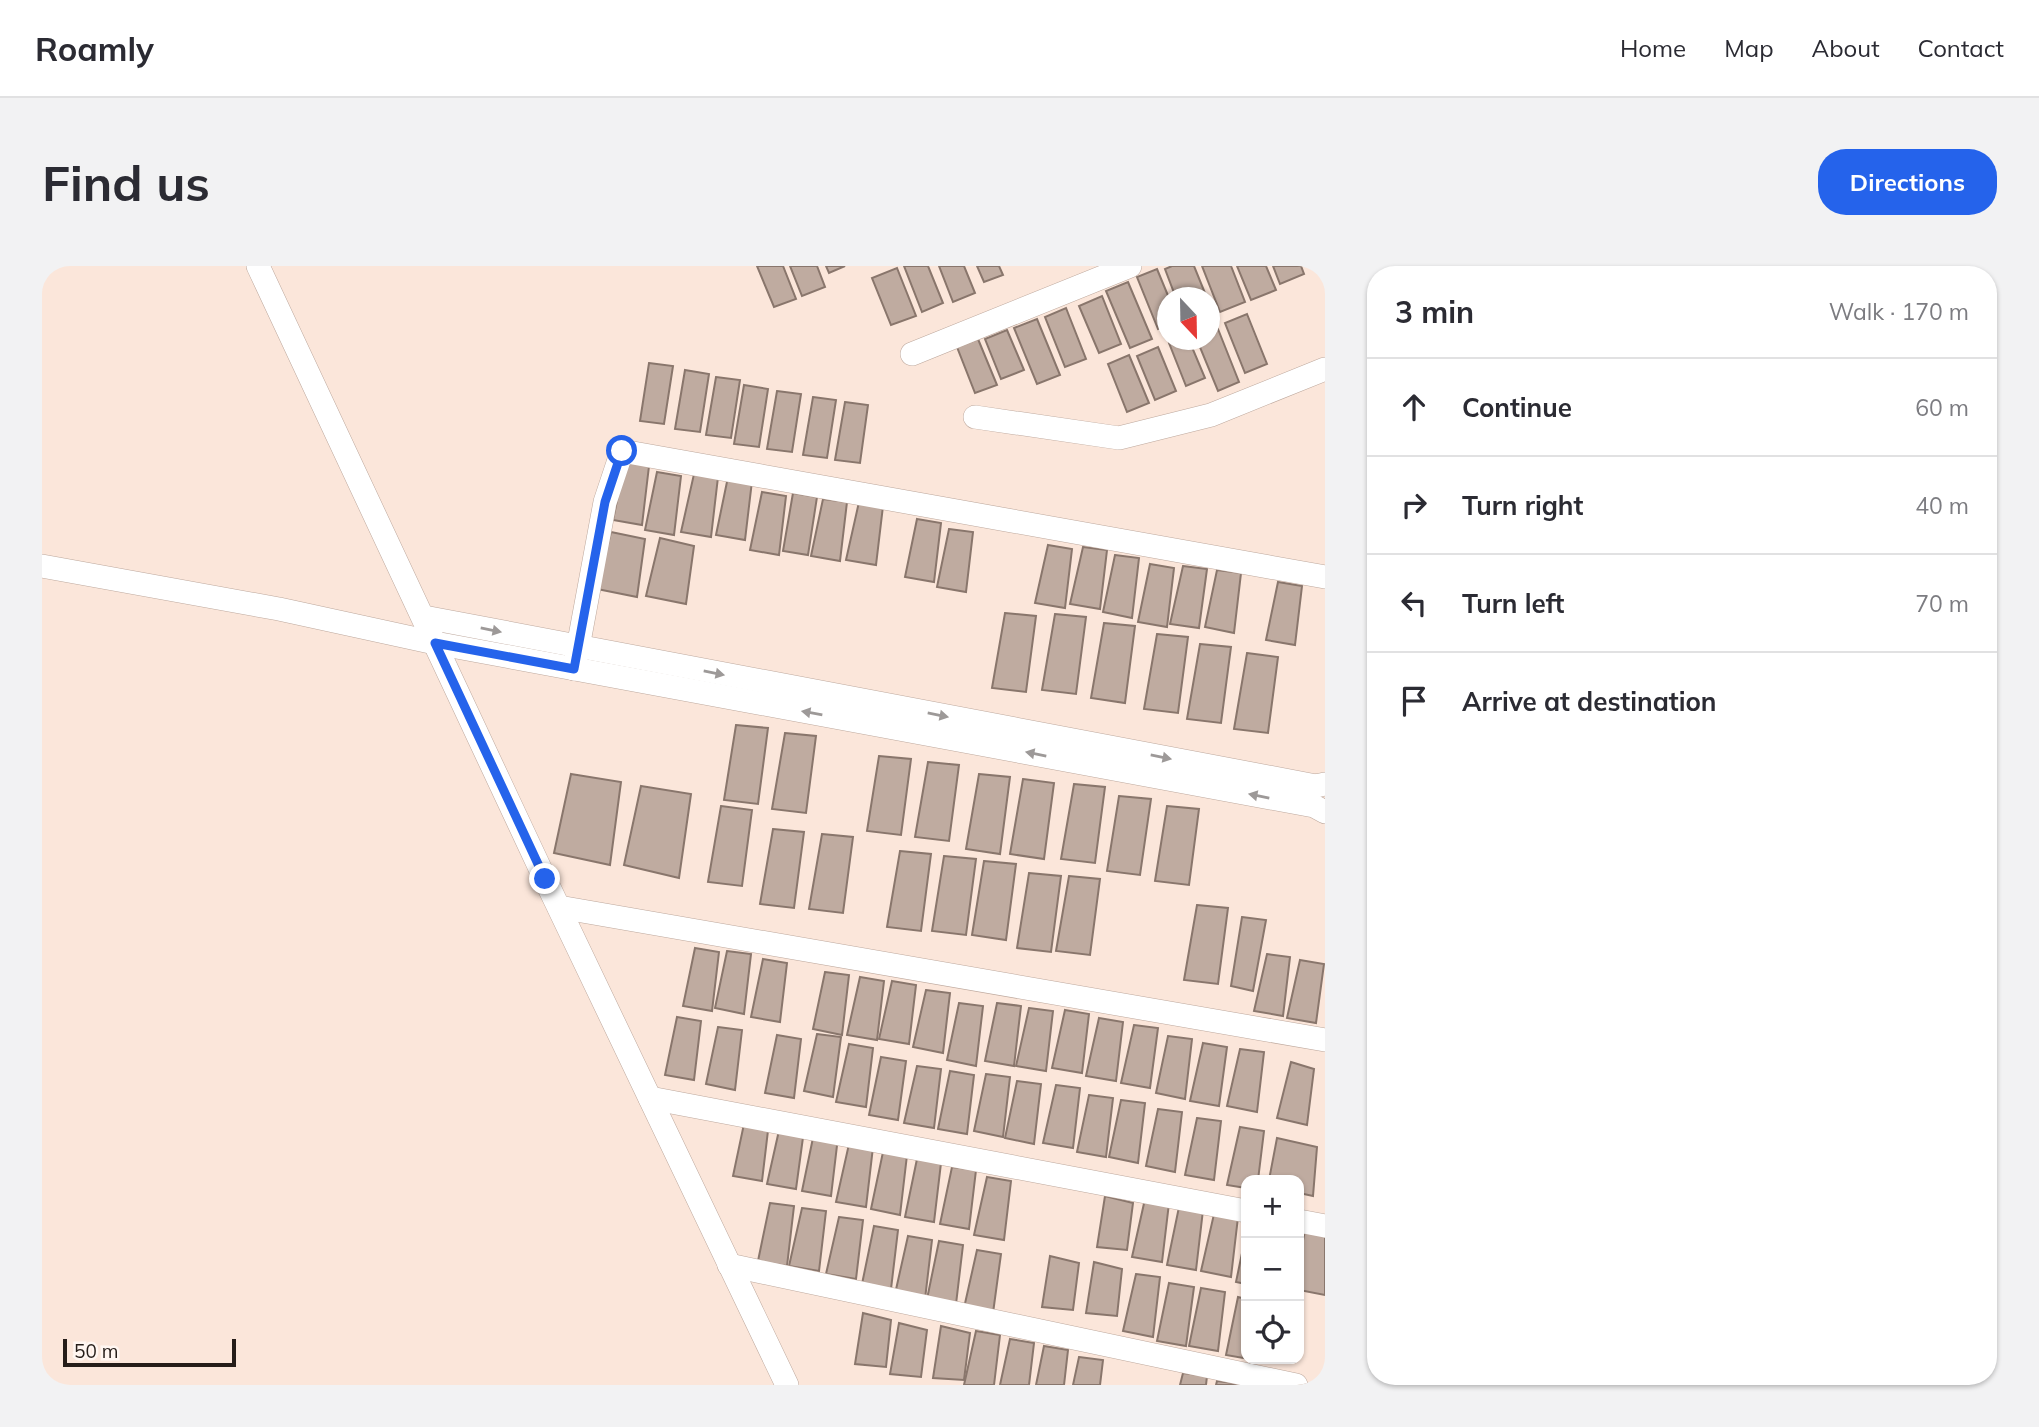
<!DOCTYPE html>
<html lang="en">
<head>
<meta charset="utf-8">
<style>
	:root { --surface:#fff; --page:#f2f2f3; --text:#2b2b33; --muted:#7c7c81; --line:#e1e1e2; --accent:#2563eb }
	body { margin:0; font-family:Mulish,sans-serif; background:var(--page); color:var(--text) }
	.controls { position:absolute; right:21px; bottom:21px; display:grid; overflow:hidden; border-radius:14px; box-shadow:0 2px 5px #0004 }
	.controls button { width:63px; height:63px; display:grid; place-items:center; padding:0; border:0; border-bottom:2px solid var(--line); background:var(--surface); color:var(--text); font:35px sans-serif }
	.compass { position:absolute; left:1115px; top:21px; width:63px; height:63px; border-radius:50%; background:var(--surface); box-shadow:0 2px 5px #0004; rotate:158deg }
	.scale { position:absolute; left:21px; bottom:18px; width:173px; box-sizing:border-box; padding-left:7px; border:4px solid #251d19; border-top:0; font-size:19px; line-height:24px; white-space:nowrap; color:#251d19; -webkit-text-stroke:5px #fff6f1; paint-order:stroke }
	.stop { position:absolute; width:21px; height:21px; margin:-16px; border:5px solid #2563eb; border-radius:50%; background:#fff }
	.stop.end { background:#2563eb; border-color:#fff; box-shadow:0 2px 7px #0008 }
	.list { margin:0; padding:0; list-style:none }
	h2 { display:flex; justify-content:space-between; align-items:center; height:91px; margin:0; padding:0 28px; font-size:30px }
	h2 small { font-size:23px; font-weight:400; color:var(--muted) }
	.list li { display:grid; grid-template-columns:46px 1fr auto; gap:21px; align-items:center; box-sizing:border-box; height:98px; padding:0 28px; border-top:2px solid var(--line) }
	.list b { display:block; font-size:26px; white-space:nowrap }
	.list em { font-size:23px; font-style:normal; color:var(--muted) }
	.icon { flex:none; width:38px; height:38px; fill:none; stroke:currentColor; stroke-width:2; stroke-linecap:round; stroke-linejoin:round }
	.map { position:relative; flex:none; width:1283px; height:1119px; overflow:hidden; border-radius:28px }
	header { display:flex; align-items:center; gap:42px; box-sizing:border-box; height:98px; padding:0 35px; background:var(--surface); border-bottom:2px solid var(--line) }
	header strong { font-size:33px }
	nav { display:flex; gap:38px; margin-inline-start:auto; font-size:24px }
	.intro { display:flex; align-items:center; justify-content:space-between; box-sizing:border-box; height:168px; padding:0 42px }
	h1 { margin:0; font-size:49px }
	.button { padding:18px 32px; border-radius:28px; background:var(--accent); color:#fff; font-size:24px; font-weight:700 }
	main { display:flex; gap:42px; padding:0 42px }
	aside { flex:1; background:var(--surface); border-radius:28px; box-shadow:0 2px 5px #0004 }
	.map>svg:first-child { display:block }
	.building { fill:#bfaba0; stroke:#89766c; stroke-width:2 }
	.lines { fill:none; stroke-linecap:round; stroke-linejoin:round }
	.minor-casing { stroke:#bda89d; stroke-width:24 }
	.minor { stroke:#fff; stroke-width:23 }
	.oneway { fill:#9d9998 }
	.route { stroke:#2563eb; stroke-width:9 }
</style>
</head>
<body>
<header>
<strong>Roamly</strong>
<nav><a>Home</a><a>Map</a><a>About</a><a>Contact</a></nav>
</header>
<div class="intro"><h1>Find us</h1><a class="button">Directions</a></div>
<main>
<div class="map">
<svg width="1283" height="1119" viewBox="0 0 1283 1119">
	<rect width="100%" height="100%" fill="#fbe6da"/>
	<g class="building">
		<polygon points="715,0 741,0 754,33 732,41"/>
		<polygon points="748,0 775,0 783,21 760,30"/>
		<polygon points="784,0 803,0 787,7"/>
		<polygon points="862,0 886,0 901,37 880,46"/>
		<polygon points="897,0 922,0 933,27 911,36"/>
		<polygon points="935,0 957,0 961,9 942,16"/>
		<polygon points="1130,0 1152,0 1165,32 1134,32 1123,3"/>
		<polygon points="1160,0 1189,0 1203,36 1178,46"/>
		<polygon points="1195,0 1224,0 1234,24 1209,34"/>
		<polygon points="1231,0 1259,0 1262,8 1238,18"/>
		<polygon points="855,2 874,50 849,59 830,12"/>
		<polygon points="1115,3 1127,32 1126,59 1116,63 1095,11"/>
		<polygon points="1086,16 1110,73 1088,82 1064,25"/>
		<polygon points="1060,30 1079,78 1057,87 1037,40"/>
		<polygon points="1024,42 1044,93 1023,101 1003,51"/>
		<polygon points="1205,48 1225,98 1203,107 1183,57"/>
		<polygon points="995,53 1018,109 995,118 972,62"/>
		<polygon points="1176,63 1197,116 1176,125 1155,74 1168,74 1168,66"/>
		<polygon points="965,64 982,104 959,113 943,73"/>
		<polygon points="936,73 955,119 933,127 915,81"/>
		<polygon points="1134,74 1147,74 1163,112 1144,120 1127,77"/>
		<polygon points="1116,81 1134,125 1113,134 1095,90"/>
		<polygon points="1087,89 1107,137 1085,146 1066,98"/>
		<polygon points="607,97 631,100 622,158 598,155"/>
		<polygon points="643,104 667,108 658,166 633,163"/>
		<polygon points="674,111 698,114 689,172 664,169"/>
		<polygon points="702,119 726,123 717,181 692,178"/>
		<polygon points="735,125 759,128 750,186 725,183"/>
		<polygon points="771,131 794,134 785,192 761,189"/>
		<polygon points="803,136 826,139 818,197 793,194"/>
		<polygon points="583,196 607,200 600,259 571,254"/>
		<polygon points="615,206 639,210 632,269 603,264"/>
		<polygon points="652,208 676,211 669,271 639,266"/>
		<polygon points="686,211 710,215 703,274 674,269"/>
		<polygon points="720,226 744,230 737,289 708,284"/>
		<polygon points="751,227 775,231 766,289 741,285"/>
		<polygon points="781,233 805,236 798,295 769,290"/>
		<polygon points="817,236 841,240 834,299 804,294"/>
		<polygon points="875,253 899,257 892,316 863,311"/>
		<polygon points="907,263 931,266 924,326 895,321"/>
		<polygon points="569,266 603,273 595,331 555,323"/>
		<polygon points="618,272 652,280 644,338 604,330"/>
		<polygon points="1006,279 1030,283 1023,342 993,337"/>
		<polygon points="1041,281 1065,284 1058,343 1028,338"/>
		<polygon points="1073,289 1097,292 1090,352 1061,346"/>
		<polygon points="1108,298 1132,302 1125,361 1096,356"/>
		<polygon points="1141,300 1165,303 1157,362 1128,358"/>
		<polygon points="1175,304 1199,307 1192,367 1163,361"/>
		<polygon points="1236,316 1260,320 1253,379 1224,374"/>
		<polygon points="963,347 994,350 984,426 950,422"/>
		<polygon points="1013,348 1044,351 1034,428 1000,424"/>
		<polygon points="1062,357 1093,360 1083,437 1049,432"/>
		<polygon points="1115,368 1146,371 1136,447 1102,443"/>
		<polygon points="1158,378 1189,381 1179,457 1145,453"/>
		<polygon points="1205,387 1236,391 1226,467 1192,463"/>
		<polygon points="694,459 726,462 716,538 682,534"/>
		<polygon points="743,467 774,470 764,547 730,543"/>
		<polygon points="837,490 869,493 859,569 825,565"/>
		<polygon points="886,496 917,499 907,575 873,571"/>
		<polygon points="529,508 579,516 568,599 512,587"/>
		<polygon points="937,508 968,511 958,588 924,583"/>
		<polygon points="981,513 1012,517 1002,593 968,588"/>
		<polygon points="1032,518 1063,521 1053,597 1019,593"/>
		<polygon points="599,520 649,528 637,612 582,599"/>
		<polygon points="1077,530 1109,533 1098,609 1065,605"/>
		<polygon points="679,540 710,544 700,620 666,616"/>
		<polygon points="1125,540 1157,543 1147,619 1113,615"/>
		<polygon points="731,563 762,566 752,642 718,638"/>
		<polygon points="780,568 811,571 801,647 767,643"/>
		<polygon points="858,585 889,588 879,665 845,661"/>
		<polygon points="902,590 934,593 924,669 890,665"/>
		<polygon points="942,595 974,598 964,674 930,669"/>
		<polygon points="987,607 1019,610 1009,686 975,682"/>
		<polygon points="1027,610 1058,613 1048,689 1014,685"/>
		<polygon points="1155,639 1186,642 1176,718 1142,714"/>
		<polygon points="1200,651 1224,654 1211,725 1189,720"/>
		<polygon points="653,682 677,686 670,745 641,740"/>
		<polygon points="685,685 709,688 702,748 673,742"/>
		<polygon points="1225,688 1248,691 1241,750 1212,745"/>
		<polygon points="721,693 745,697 738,756 709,751"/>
		<polygon points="1258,694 1282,698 1274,757 1245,752"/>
		<polygon points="783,706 807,709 800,769 771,763"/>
		<polygon points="818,711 842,715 835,774 805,769"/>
		<polygon points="850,715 874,719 867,778 837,773"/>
		<polygon points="884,724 908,727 901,787 871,781"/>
		<polygon points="917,737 941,740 934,800 905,794"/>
		<polygon points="955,737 979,740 972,800 943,795"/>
		<polygon points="987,742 1011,745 1004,805 974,800"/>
		<polygon points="1023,744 1047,748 1040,807 1010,802"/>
		<polygon points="635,751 659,755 652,814 623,809"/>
		<polygon points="1057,752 1081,756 1074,815 1044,810"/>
		<polygon points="1092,759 1116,762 1108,822 1079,817"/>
		<polygon points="676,761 700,764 693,824 664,818"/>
		<polygon points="775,768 799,771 791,831 762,825"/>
		<polygon points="735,769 759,773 752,832 723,827"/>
		<polygon points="1126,770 1150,773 1143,833 1114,827"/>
		<polygon points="1161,777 1185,781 1177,840 1148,835"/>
		<polygon points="807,778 831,782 824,841 794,836"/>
		<polygon points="1198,783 1222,786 1215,846 1185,840"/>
		<polygon points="839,791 864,795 856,854 827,849"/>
		<polygon points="1249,796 1272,803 1265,859 1235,852"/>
		<polygon points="875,800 899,803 892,862 862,857"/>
		<polygon points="908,805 932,809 925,868 896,863"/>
		<polygon points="944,808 968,811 961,871 932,865"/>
		<polygon points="975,815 999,818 992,878 963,872"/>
		<polygon points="1014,819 1038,822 1031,882 1001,877"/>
		<polygon points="1047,829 1071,832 1064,891 1035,886"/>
		<polygon points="1079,834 1103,837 1096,897 1067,891"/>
		<polygon points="1116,843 1140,846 1133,906 1104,900"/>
		<polygon points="1155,852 1179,855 1172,914 1143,909"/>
		<polygon points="703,853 727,856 720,915 691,910"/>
		<polygon points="738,860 762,864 754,923 725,918"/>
		<polygon points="1198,861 1222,865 1216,914 1204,914 1204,922 1185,919"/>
		<polygon points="772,867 796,871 789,930 760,925"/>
		<polygon points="1235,872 1275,881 1271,930 1257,927 1257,914 1227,914"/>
		<polygon points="807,878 831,881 824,941 794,936"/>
		<polygon points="841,886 865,889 858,949 829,943"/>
		<polygon points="875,893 899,897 892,956 863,951"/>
		<polygon points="910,901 934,904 927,963 898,958"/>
		<polygon points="945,911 969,915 962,974 932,969"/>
		<polygon points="1063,930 1091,937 1085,984 1055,981"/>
		<polygon points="1103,933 1127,937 1120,996 1090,991"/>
		<polygon points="728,937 752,940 745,1000 716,995"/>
		<polygon points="1137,941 1161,944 1154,1004 1125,999"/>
		<polygon points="760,942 784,945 777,1005 747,1000"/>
		<polygon points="1172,948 1196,951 1189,1011 1159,1005"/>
		<polygon points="797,951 821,954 814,1013 784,1008"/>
		<polygon points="832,960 856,964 849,1023 820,1018"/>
		<polygon points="1263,964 1283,970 1283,1029 1257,1024 1257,995"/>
		<polygon points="1204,968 1204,1018 1194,1016"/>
		<polygon points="866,970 890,974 883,1033 853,1028"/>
		<polygon points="897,975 921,979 914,1038 885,1033"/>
		<polygon points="935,984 959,988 951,1047 922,1042"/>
		<polygon points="1008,990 1037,997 1031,1044 1000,1041"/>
		<polygon points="1052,996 1080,1003 1075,1050 1044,1047"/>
		<polygon points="1094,1008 1118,1011 1111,1071 1081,1065"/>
		<polygon points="1127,1017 1152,1021 1144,1080 1115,1075"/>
		<polygon points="1159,1022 1183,1026 1176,1085 1147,1080"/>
		<polygon points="1196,1031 1204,1033 1204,1093 1213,1094 1184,1089"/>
		<polygon points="821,1047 849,1054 844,1101 813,1098"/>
		<polygon points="857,1057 885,1064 879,1111 848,1108"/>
		<polygon points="899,1060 928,1067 922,1114 891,1112"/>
		<polygon points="934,1065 958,1069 952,1119 922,1119"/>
		<polygon points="968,1073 992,1077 987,1119 958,1119"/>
		<polygon points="1002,1080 1026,1084 1022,1119 994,1119"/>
		<polygon points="1037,1091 1061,1094 1058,1119 1031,1119"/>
		<polygon points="1141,1107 1165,1110 1164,1119 1138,1119"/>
		<polygon points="1175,1115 1199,1118 1199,1119 1174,1119"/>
	</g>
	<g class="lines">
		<g class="minor-casing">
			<g id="minor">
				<polyline points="216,0 503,613 745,1119"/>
				<polyline points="870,88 1088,0"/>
				<polyline points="933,151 1077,172 1169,149 1283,103"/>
				<polyline points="0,300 237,343 393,377 1272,540 1283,546"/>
				<polyline points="382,351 1274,520 1283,518"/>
				<polyline points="532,403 563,236 580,185 1283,311"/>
				<polyline points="517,641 1283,774"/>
				<polyline points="608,832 1204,945"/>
				<polyline points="1257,955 1283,960"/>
				<polyline points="687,999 1254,1119"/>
			</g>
		</g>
		<use href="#minor" class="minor"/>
	</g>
	<defs><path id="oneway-solid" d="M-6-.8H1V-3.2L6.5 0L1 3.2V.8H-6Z" transform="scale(1.75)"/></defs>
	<g class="oneway">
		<use href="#oneway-solid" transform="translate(449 364) rotate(11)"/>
		<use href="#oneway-solid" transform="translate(672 407) rotate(11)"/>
		<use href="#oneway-solid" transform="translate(770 447) rotate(-170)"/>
		<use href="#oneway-solid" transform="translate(896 449) rotate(11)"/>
		<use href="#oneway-solid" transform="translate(994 488) rotate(-169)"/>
		<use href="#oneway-solid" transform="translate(1119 491) rotate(11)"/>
		<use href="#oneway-solid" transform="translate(1217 530) rotate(-169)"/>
	</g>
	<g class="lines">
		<polyline class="route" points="503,613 393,377 532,403 563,236 580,185"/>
	</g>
</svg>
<div class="controls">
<button>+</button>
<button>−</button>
<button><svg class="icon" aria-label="locate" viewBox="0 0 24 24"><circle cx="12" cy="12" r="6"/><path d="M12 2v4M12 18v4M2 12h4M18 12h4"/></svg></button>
</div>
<svg class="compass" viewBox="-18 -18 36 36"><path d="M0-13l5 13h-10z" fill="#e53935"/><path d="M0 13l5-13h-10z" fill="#7c7c81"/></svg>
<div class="scale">50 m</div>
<div class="stop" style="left:580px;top:185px"></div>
<div class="stop end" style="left:503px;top:613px"></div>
</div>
<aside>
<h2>3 min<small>Walk · 170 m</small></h2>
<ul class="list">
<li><svg class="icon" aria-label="ahead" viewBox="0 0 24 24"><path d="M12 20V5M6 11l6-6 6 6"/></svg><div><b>Continue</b></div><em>60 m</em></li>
<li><svg class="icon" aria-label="right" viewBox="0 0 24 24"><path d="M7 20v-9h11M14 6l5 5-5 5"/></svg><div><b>Turn right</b></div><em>40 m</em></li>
<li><svg class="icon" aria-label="left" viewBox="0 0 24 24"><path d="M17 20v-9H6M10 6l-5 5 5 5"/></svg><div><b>Turn left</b></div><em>70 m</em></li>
<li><svg class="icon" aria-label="arrive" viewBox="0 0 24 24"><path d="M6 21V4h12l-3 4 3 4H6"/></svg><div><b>Arrive at destination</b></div></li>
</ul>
</aside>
</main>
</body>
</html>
